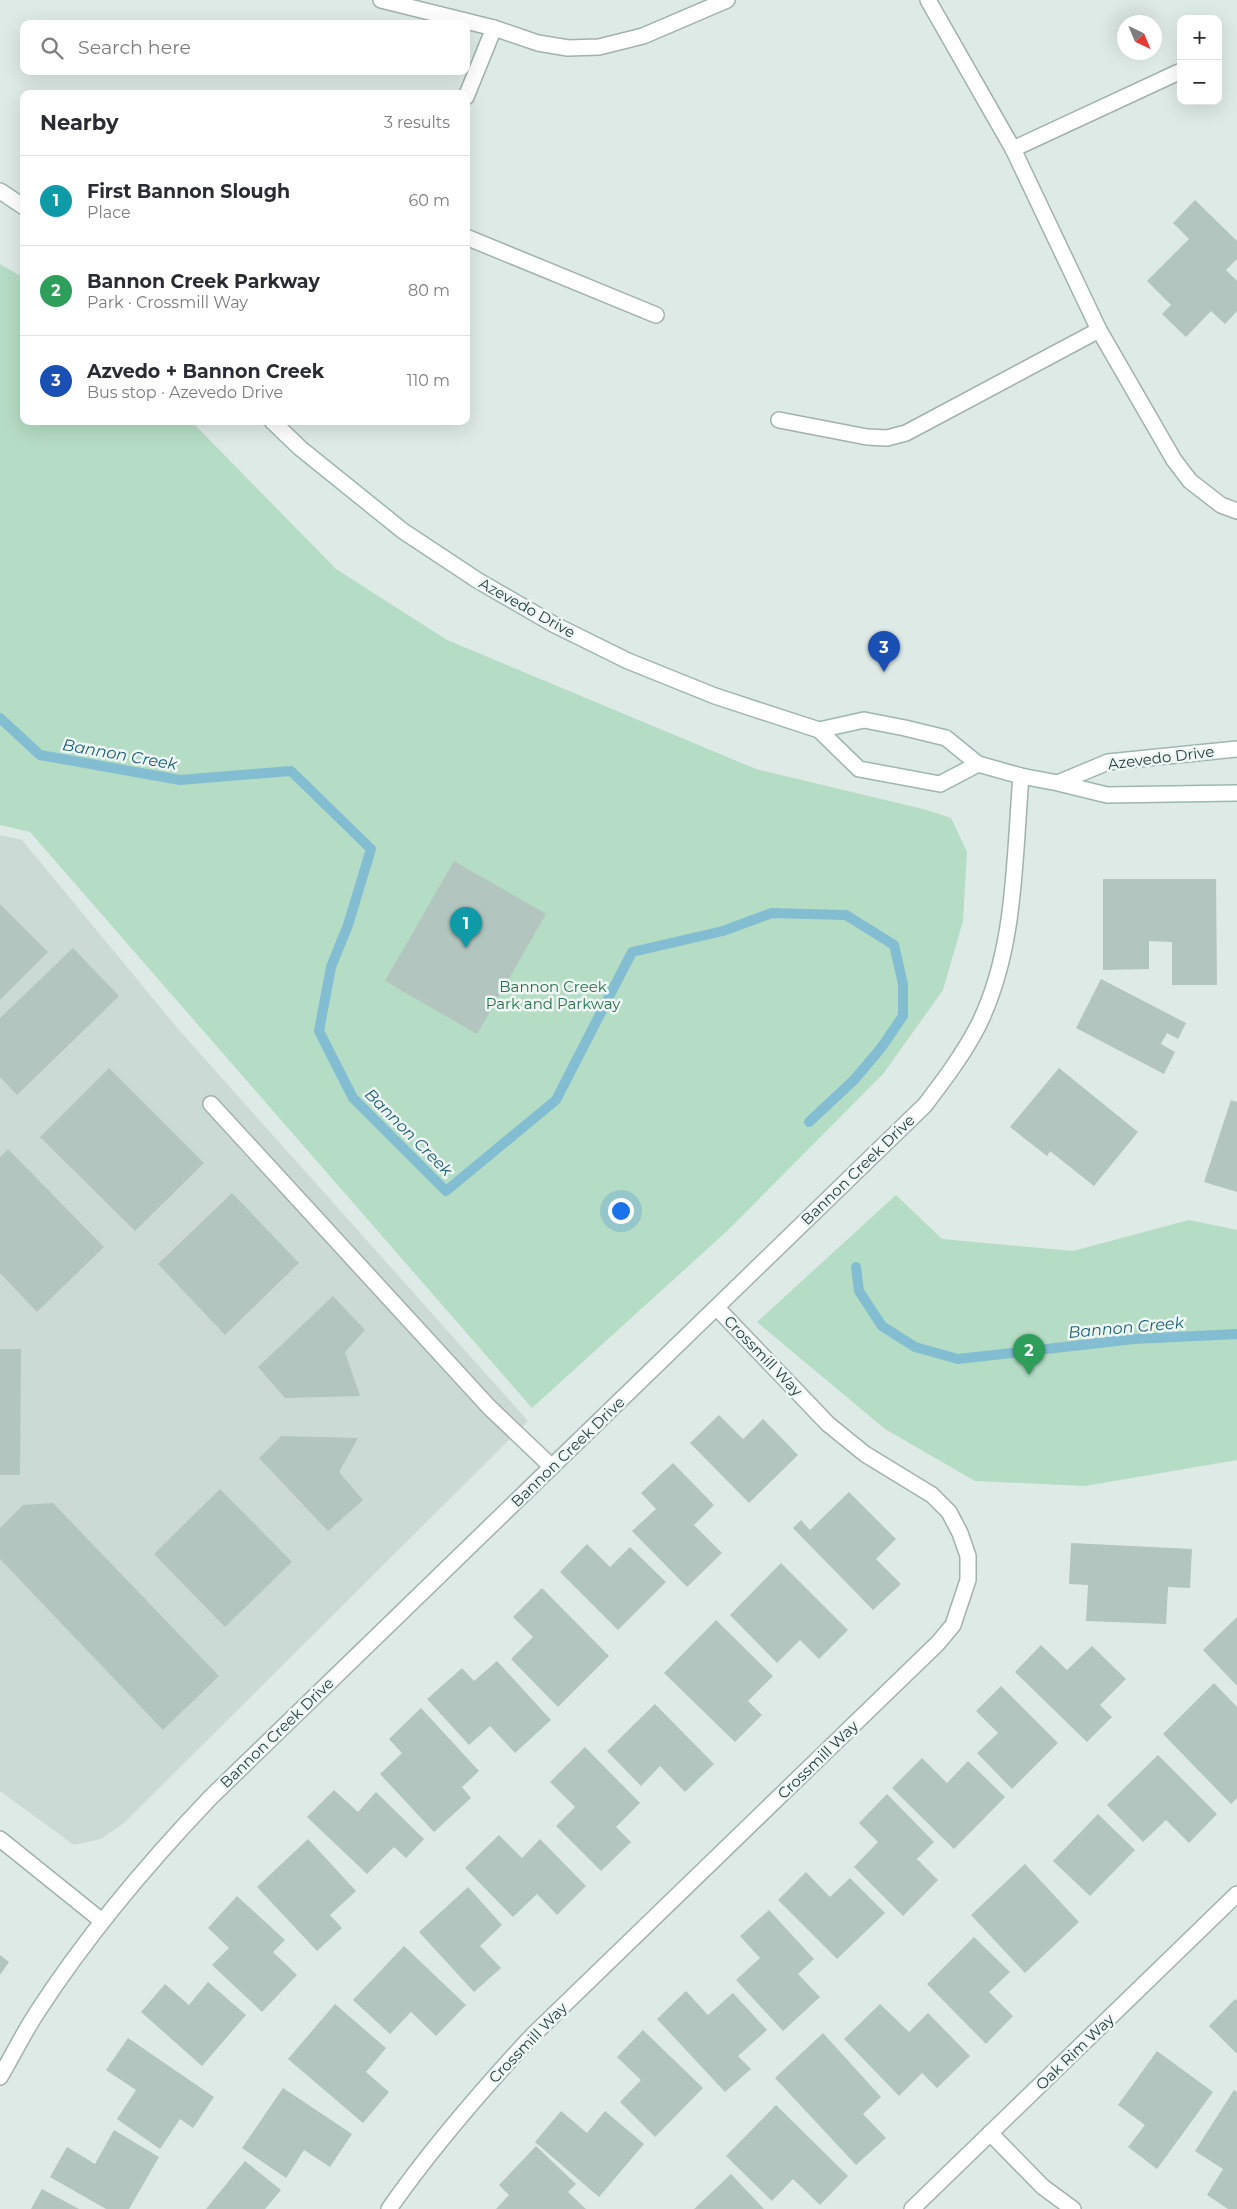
<!DOCTYPE html>
<html lang="en">
<head>
<meta charset="utf-8">
<style>
	:root { --surface:#fff; --page:#f7f7f7; --text:#2b2b33; --muted:#7c7c81; --line:#e1e1e2; --accent:#ea580c }
	body { margin:0; font-family:Montserrat,sans-serif; background:var(--page); color:var(--text) }
	.controls { position:absolute; right:15px; top:15px; display:grid; overflow:hidden; border-radius:10px; box-shadow:0 5px 20px #0002 }
	.controls button { width:45px; height:45px; display:grid; place-items:center; padding:0; border:0; border-bottom:1px solid var(--line); background:var(--surface); color:var(--text); font:25px sans-serif }
	.compass { position:absolute; left:1117px; top:15px; width:45px; height:45px; border-radius:50%; background:var(--surface); box-shadow:0 5px 20px #0002; rotate:136deg }
	.you { position:absolute; left:620px; top:1210px; width:18px; height:18px; margin:-12px; border:4px solid #fff; border-radius:50%; background:#1a73e8; box-shadow:0 0 0 8px #1a73e833 }
	.badge { display:grid; place-items:center; width:32px; height:32px; border-radius:50%; background:var(--accent); color:#fff; font-size:16px; font-weight:700 }
	.pin { position:absolute; translate:-50% -41px; filter:drop-shadow(0 1px 2px #0008) }
	.pin::after { content:''; position:absolute; top:26px; width:18px; height:15px; background:inherit; clip-path:polygon(0 0,100% 0,50% 100%) }
	.list { margin:0; padding:0; list-style:none }
	h2 { display:flex; justify-content:space-between; align-items:center; height:65px; margin:0; padding:0 20px; font-size:21px }
	h2 small { font-size:16px; font-weight:400; color:var(--muted) }
	.list li { display:grid; grid-template-columns:32px 1fr auto; gap:15px; align-items:center; box-sizing:border-box; height:90px; padding:0 20px; border-top:1px solid var(--line) }
	.list b { display:block; font-size:19px; white-space:nowrap }
	.list p { margin:0; font-size:16px; white-space:nowrap; color:var(--muted) }
	.list em { font-size:16px; font-style:normal; color:var(--muted) }
	.icon { flex:none; width:28px; height:28px; fill:none; stroke:currentColor; stroke-width:2; stroke-linecap:round; stroke-linejoin:round }
	.map { position:relative; flex:none; width:1237px; height:2209px; overflow:hidden }
	.search { position:absolute; background:var(--surface); box-shadow:0 5px 20px #0002; left:20px; top:20px; width:450px; height:55px; display:flex; align-items:center; gap:12px; box-sizing:border-box; padding:0 18px; border-radius:10px; color:var(--muted); font-size:19px }
	.panel { position:absolute; background:var(--surface); box-shadow:0 5px 20px #0002; left:20px; top:90px; width:450px; height:335px; border-radius:10px }
	.map>svg:first-child { display:block }
	.built { fill:#ccdad5 }
	.green { fill:#b5dcc4 }
	.lines { fill:none; stroke-linecap:round; stroke-linejoin:round }
	.stream { stroke:#83bdd2; stroke-width:10 }
	.building { fill:#b3c5bf }
	.lane-casing { stroke:#a1b2ae; stroke-width:18 }
	.street-casing { stroke:#a1b2ae; stroke-width:18 }
	.secondary-casing { stroke:#9db6b0; stroke-width:18 }
	.lane { stroke:#fff; stroke-width:15 }
	.street { stroke:#fff; stroke-width:15 }
	.secondary { stroke:#fff; stroke-width:15 }
	.labels { text-anchor:middle; stroke-width:5; stroke-linejoin:round; paint-order:stroke }
	.street-label { font-size:15px; fill:#1f3a36; stroke:#eef7f3 }
	.park-label { font-size:15px; fill:#28724d; stroke:#eef7f3 }
	.water-label { font-size:16px; font-style:italic; fill:#185d77; stroke:#eef7f3 }
</style>
</head>
<body>
<div class="map">
<svg width="1237" height="2209" viewBox="0 0 1237 2209">
	<rect width="100%" height="100%" fill="#deeae6"/>
	<polygon class="built" points="0,835 22,840 179,1030 528,1421 124,1823 101,1839 74,1845 0,1791"/>
	<g class="green">
		<polygon points="0,264 24,278 24,421 191,421 336,569 447,640 756,769 927,810 951,818 967,852 963,921 943,990 883,1074 726,1232 532,1408 30,832 0,825"/>
		<polygon points="896,1195 942,1239 1073,1251 1189,1220 1237,1230 1237,1460 1085,1486 975,1481 885,1429 757,1322"/>
	</g>
	<g class="lines">
		<g class="stream">
			<polyline points="0,718 40,755 180,780 291,771 371,849 348,925 331,967 319,1031 353,1098 446,1191 556,1100 632,952 723,931 772,913 846,915 894,945 903,984 903,1016 881,1048 854,1080 809,1122"/>
			<polyline points="856,1267 859,1291 882,1326 915,1347 958,1359 1134,1339 1237,1334"/>
		</g>
	</g>
	<g class="building">
		<polygon points="1195,200 1237,241 1237,259 1226,270 1237,281 1237,311 1225,324 1211,311 1186,337 1162,314 1171,305 1147,281 1189,239 1173,223"/>
		<polygon points="454,861 546,914 477,1034 385,981"/>
		<polygon points="1103,879 1216,879 1217,985 1172,985 1172,942 1149,941 1149,969 1103,970"/>
		<polygon points="0,904 48,952 0,1000"/>
		<polygon points="73,948 119,996 17,1095 0,1077 0,1018"/>
		<polygon points="1101,979 1186,1023 1178,1039 1167,1033 1161,1044 1175,1052 1164,1074 1076,1028"/>
		<polygon points="109,1068 204,1163 135,1231 40,1137"/>
		<polygon points="1059,1068 1138,1132 1094,1186 1050,1151 1047,1156 1010,1127"/>
		<polygon points="1231,1100 1237,1102 1237,1192 1204,1182"/>
		<polygon points="8,1149 104,1247 37,1312 0,1273 0,1157"/>
		<polygon points="232,1193 299,1263 225,1335 158,1264"/>
		<polygon points="333,1296 365,1330 345,1352 360,1396 285,1398 258,1367"/>
		<polygon points="0,1349 21,1349 20,1475 0,1475"/>
		<polygon points="719,1415 743,1439 763,1419 798,1455 749,1503 690,1443"/>
		<polygon points="281,1436 358,1438 339,1472 363,1500 328,1531 259,1458"/>
		<polygon points="673,1463 714,1505 694,1525 722,1553 687,1587 632,1531 656,1509 641,1493"/>
		<polygon points="220,1489 292,1562 225,1627 154,1554"/>
		<polygon points="849,1492 896,1539 876,1559 901,1584 873,1610 793,1528 801,1520 810,1530"/>
		<polygon points="53,1503 219,1676 163,1730 0,1559 0,1528 23,1505"/>
		<polygon points="1071,1543 1192,1549 1190,1588 1168,1587 1166,1624 1086,1621 1088,1585 1069,1584"/>
		<polygon points="587,1544 610,1567 630,1547 666,1582 618,1630 560,1572"/>
		<polygon points="781,1563 848,1630 819,1659 800,1640 777,1663 730,1615"/>
		<polygon points="542,1588 609,1656 558,1707 511,1659 533,1637 513,1617"/>
		<polygon points="1237,1617 1237,1686 1203,1650"/>
		<polygon points="716,1620 773,1676 748,1701 762,1715 735,1742 664,1673"/>
		<polygon points="1041,1645 1067,1670 1092,1646 1126,1679 1100,1705 1112,1717 1087,1742 1015,1672"/>
		<polygon points="497,1661 551,1720 515,1753 490,1726 469,1745 427,1699 462,1668 474,1681"/>
		<polygon points="1214,1683 1237,1707 1237,1798 1231,1804 1163,1734"/>
		<polygon points="1001,1686 1058,1743 1012,1789 977,1753 998,1733 976,1711"/>
		<polygon points="655,1704 714,1764 685,1792 660,1766 641,1786 607,1751"/>
		<polygon points="421,1708 479,1771 462,1787 471,1798 434,1832 380,1774 402,1753 389,1739"/>
		<polygon points="585,1747 640,1803 616,1827 631,1842 601,1871 556,1826 575,1807 550,1782"/>
		<polygon points="1158,1755 1217,1814 1189,1843 1166,1820 1143,1842 1107,1805"/>
		<polygon points="922,1758 947,1783 968,1761 1005,1797 954,1849 892,1788"/>
		<polygon points="334,1790 358,1812 376,1792 424,1839 406,1858 394,1847 367,1874 307,1817"/>
		<polygon points="887,1794 934,1842 917,1859 938,1880 903,1916 854,1867 878,1842 859,1823"/>
		<polygon points="1098,1814 1135,1850 1090,1896 1053,1861"/>
		<polygon points="499,1835 522,1858 540,1839 586,1886 557,1915 537,1894 513,1917 465,1868"/>
		<polygon points="308,1839 356,1891 330,1915 342,1928 317,1951 257,1887"/>
		<polygon points="1025,1864 1079,1922 1025,1973 971,1915"/>
		<polygon points="806,1872 830,1897 850,1878 885,1913 837,1959 778,1900"/>
		<polygon points="468,1887 502,1925 480,1946 501,1968 474,1992 419,1932"/>
		<polygon points="237,1896 285,1940 273,1952 297,1975 262,2012 212,1965 229,1948 208,1928"/>
		<polygon points="769,1910 814,1959 798,1974 820,1997 783,2031 736,1980 760,1958 740,1936"/>
		<polygon points="974,1937 1010,1972 989,1992 1013,2016 986,2044 927,1984"/>
		<polygon points="404,1946 466,2005 436,2036 411,2012 390,2034 353,2000"/>
		<polygon points="0,1955 9,1962 0,1975"/>
		<polygon points="208,1982 246,2015 202,2066 141,2012 165,1984 189,2005"/>
		<polygon points="686,1991 708,2015 733,1993 767,2030 738,2056 751,2069 725,2092 657,2019"/>
		<polygon points="1235,1999 1237,2001 1237,2054 1209,2026"/>
		<polygon points="335,2004 386,2048 366,2072 389,2092 363,2123 288,2059"/>
		<polygon points="880,2004 909,2032 928,2013 970,2056 937,2088 922,2073 899,2096 844,2039"/>
		<polygon points="643,2030 703,2088 655,2137 620,2102 641,2080 617,2057"/>
		<polygon points="823,2033 881,2097 863,2114 886,2138 856,2165 775,2078"/>
		<polygon points="128,2038 214,2097 193,2128 180,2119 160,2149 117,2119 136,2090 106,2070"/>
		<polygon points="1157,2051 1213,2092 1157,2169 1128,2147 1145,2125 1118,2105"/>
		<polygon points="283,2088 352,2134 330,2167 304,2150 286,2178 242,2148"/>
		<polygon points="1234,2090 1237,2092 1237,2209 1228,2209 1207,2195 1223,2169 1195,2151"/>
		<polygon points="776,2105 848,2176 820,2205 793,2179 772,2201 726,2156"/>
		<polygon points="561,2111 587,2133 605,2111 644,2144 599,2197 535,2142"/>
		<polygon points="114,2130 159,2157 129,2209 106,2209 50,2177 67,2147 95,2164"/>
		<polygon points="536,2146 576,2184 568,2192 586,2209 496,2209 509,2195 499,2185"/>
		<polygon points="245,2161 281,2190 265,2209 206,2209"/>
		<polygon points="731,2174 764,2209 694,2209"/>
		<polygon points="42,2189 79,2209 31,2209"/>
	</g>
	<g class="lines">
		<g class="lane-casing">
			<g id="lane">
				<polyline points="381,0 494,28 538,43 568,48 599,47 643,36 727,0"/>
				<polyline points="928,0 1013,149 1099,330 1174,460 1190,481 1221,505 1237,511"/>
				<polyline points="466,97 494,28"/>
				<polyline points="1013,149 1181,71"/>
				<polyline points="466,237 656,315"/>
				<polyline points="779,420 867,437 887,438 906,433 1099,330"/>
				<polyline points="211,1104 489,1407 552,1467"/>
			</g>
		</g>
		<g class="street-casing">
			<g id="street">
				<polyline points="0,1839 102,1921"/>
				<path d="M0 2077C13 2055 24 2032 38 2011 88 1934 148 1863 211 1797L925 1105C944 1080 963 1055 978 1026 1016 950 1014 860 1021 776"/>
				<polyline points="990,2133 1043,2187 1073,2209"/>
				<path d="M389 2209C433 2146 480 2092 532 2036L938 1643 953 1625 968 1580V1556L960 1533 949 1512 932 1495 865 1454 828 1424 717 1308"/>
				<polyline points="912,2209 1237,1894"/>
			</g>
		</g>
		<g class="secondary-casing">
			<g id="secondary">
				<polyline points="0,191 24,207"/>
				<polyline points="272,421 300,448 403,531 477,580 553,624 628,661 715,696 819,730 859,769 940,784 978,764"/>
				<polyline points="819,730 864,720 905,728 946,738 978,764 1021,776 1058,783 1107,795 1237,793"/>
				<polyline points="1060,782 1108,762 1237,749"/>
			</g>
		</g>
		<use href="#lane" class="lane"/>
		<use href="#street" class="street"/>
		<use href="#secondary" class="secondary"/>
	</g>
	<g class="labels">
		<g class="street-label">
			<text transform="translate(527 608) rotate(29)" y="5">Azevedo Drive</text>
			<text transform="translate(1161 758) rotate(-7)" y="5">Azevedo Drive</text>
			<text transform="translate(858 1170) rotate(-44)" y="5">Bannon Creek Drive</text>
			<text transform="translate(763 1356) rotate(46)" y="5">Crossmill Way</text>
			<text transform="translate(568 1452) rotate(-44)" y="5">Bannon Creek Drive</text>
			<text transform="translate(277 1733) rotate(-44)" y="5">Bannon Creek Drive</text>
			<text transform="translate(818 1760) rotate(-44)" y="5">Crossmill Way</text>
			<text transform="translate(528 2043) rotate(-46)" y="5">Crossmill Way</text>
			<text transform="translate(1075 2052) rotate(-44)" y="5">Oak Rim Way</text>
		</g>
		<g class="park-label">
			<text x="553" y="992">Bannon Creek<tspan x="553" dy="17">Park and Parkway</tspan></text>
		</g>
		<g class="water-label">
			<text transform="translate(120 754) rotate(10)" y="6">Bannon Creek</text>
			<text transform="translate(409 1132) rotate(45)" y="6">Bannon Creek</text>
			<text transform="translate(1126 1327) rotate(-5)" y="6">Bannon Creek</text>
		</g>
	</g>
</svg>
<div class="controls">
<button>+</button>
<button>−</button>
</div>
<svg class="compass" viewBox="-18 -18 36 36"><path d="M0-13l5 13h-10z" fill="#e53935"/><path d="M0 13l5-13h-10z" fill="#7c7c81"/></svg>
<div class="you"></div>
<div class="pin badge" style="left:466px;top:948px;background:#0f9aa8">1</div>
<div class="pin badge" style="left:1029px;top:1375px;background:#2e9e5b">2</div>
<div class="pin badge" style="left:884px;top:672px;background:#1a4fb4">3</div>
<div class="search"><svg class="icon" aria-label="search" viewBox="0 0 24 24"><circle cx="10" cy="10" r="6"/><path d="M15 15l6 6"/></svg>Search here</div>
<section class="panel">
<h2>Nearby<small>3 results</small></h2>
<ul class="list">
<li><span class="badge" style="background:#0f9aa8">1</span><div><b>First Bannon Slough</b><p>Place</p></div><em>60 m</em></li>
<li><span class="badge" style="background:#2e9e5b">2</span><div><b>Bannon Creek Parkway</b><p>Park · Crossmill Way</p></div><em>80 m</em></li>
<li><span class="badge" style="background:#1a4fb4">3</span><div><b>Azvedo + Bannon Creek</b><p>Bus stop · Azevedo Drive</p></div><em>110 m</em></li>
</ul>
</section>
</div>
</body>
</html>
